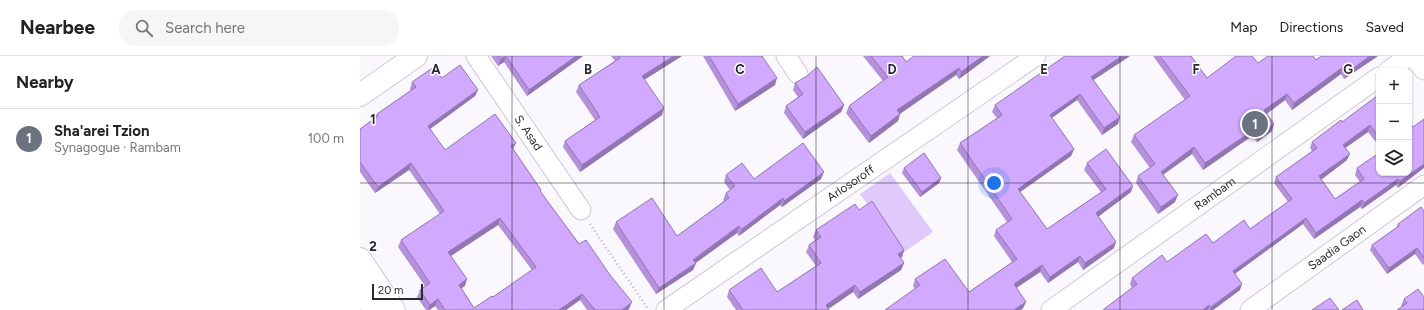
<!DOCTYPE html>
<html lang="en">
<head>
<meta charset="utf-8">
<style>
	:root { --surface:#fff; --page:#f6f6f6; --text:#222; --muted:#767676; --line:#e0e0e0; --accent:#6a5d2a }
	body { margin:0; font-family:Figtree,sans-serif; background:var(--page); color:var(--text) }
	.controls { position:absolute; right:12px; top:12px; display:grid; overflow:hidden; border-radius:8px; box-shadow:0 1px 3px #0004 }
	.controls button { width:36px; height:36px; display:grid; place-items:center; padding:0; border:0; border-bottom:1px solid var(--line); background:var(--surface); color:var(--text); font:20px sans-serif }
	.scale { position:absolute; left:12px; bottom:10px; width:51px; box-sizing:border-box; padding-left:4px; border:2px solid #2b282f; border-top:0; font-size:11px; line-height:14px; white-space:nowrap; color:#2b282f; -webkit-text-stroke:3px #fff; paint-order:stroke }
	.you { position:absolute; left:634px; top:127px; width:14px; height:14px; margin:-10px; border:3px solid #fff; border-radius:50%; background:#1a73e8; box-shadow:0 0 0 6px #1a73e833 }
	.badge { display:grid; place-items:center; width:26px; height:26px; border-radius:50%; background:var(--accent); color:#fff; font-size:13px; font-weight:700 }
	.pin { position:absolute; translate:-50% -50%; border:2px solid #fff; box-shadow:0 1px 4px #0006 }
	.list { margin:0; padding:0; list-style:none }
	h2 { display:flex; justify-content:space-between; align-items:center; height:52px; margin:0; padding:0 16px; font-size:17px }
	h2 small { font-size:13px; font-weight:400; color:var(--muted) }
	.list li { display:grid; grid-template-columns:26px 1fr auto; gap:12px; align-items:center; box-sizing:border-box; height:60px; padding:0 16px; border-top:1px solid var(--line) }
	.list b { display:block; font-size:15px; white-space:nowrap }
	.list p { margin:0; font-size:13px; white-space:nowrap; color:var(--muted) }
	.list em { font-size:13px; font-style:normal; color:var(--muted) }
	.icon { flex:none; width:22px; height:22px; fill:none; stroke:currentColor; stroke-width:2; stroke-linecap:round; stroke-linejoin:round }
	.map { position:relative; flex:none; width:1064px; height:254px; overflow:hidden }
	header { display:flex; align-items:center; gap:24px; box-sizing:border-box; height:56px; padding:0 20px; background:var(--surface); border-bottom:1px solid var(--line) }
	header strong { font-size:19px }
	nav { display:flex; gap:22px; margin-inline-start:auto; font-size:14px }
	.search { width:280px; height:36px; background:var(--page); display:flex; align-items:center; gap:10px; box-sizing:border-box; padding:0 14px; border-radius:16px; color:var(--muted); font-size:15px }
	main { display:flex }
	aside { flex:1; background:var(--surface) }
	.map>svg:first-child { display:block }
	.green { fill:#e0c9fc }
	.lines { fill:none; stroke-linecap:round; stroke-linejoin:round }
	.street-casing { stroke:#cfc7da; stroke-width:21 }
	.secondary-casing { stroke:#cfc7da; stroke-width:24 }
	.path { stroke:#b7b5ba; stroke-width:2.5; stroke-dasharray:1 3; stroke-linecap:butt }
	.street { stroke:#fff; stroke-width:19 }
	.secondary { stroke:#fff; stroke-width:22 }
	.wall { fill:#b491da; fill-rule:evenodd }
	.shaded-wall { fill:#9276b2 }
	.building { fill:#d1a9fe; stroke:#9276b2; fill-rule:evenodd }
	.grid { fill:none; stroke:#2b282f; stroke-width:1; stroke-opacity:0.55 }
	.labels { text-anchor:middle; stroke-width:3; stroke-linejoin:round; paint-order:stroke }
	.street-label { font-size:12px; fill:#2b282f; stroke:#fff }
	.grid-label { font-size:13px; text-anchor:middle; font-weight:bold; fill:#2b282f; stroke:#fff; stroke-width:3; stroke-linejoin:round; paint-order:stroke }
</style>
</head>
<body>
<header>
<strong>Nearbee</strong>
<div class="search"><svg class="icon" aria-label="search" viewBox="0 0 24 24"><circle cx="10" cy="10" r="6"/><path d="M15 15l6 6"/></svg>Search here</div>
<nav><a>Map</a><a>Directions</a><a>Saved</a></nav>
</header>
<main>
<aside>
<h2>Nearby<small></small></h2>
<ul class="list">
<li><span class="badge" style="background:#6b7280">1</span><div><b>Sha'arei Tzion</b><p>Synagogue · Rambam</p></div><em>100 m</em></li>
</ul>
</aside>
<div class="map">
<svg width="1064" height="254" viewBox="0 0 1064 254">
	<rect width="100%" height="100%" fill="#faf8fc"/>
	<polygon class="green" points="530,117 573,176 543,197 500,138"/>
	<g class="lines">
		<g class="street-casing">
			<g id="street">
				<path id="s1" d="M116 0 221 154"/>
				<polyline points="426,0 438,18"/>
				<polyline points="1052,0 1064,14"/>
				<polyline points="1028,15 1049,0"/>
				<path id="s2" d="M306 254 676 0"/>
				<path id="s3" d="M691 254 1019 21"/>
				<path id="s4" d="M890 254 1064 129"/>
			</g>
		</g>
		<g class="secondary-casing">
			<g id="secondary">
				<polyline points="0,39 56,0"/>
				<polyline points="0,203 34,254"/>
				<polyline points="0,233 14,254"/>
			</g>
		</g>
		<polyline class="path" points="230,168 288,253"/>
		<use href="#street" class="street"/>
		<use href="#secondary" class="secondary"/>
	</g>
	<g class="wall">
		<polygon points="131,0 223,0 167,40 144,6 138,10"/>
		<polygon points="251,0 322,0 284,24 302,59 220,116 203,91 205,85 235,64 216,36 219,29 255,5"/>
		<polygon points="343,0 402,0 415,29 375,55"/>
		<polygon points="503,0 542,0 546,6 630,0 599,23 596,19 540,58 538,65 509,87 486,57 489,50 523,25"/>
		<polygon points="770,0 733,24 760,61 758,68 742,79 717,44 692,62 714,93 711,100 660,136 687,173 741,136 724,114 727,107 771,136 738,160 754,192 723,214 718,206 688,227 680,216 656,232 666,246 663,252 661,254 525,254 555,233 553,230 555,223 609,236 652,206 634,180 636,174 647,166 597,94 600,87 637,62 632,56 635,49"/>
		<polygon points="793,0 831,0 847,22 898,7 956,4 961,0 1018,0 984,23 981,18 932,54 925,44 907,58 912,75 897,86 892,80 843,114 832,98 803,119 815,146 798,158 776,127 778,120 790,112 771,86 774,79 825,44"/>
		<path d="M82 22 118 34 115 40 70 73 85 94 153 93 180 136 269 253 268 254H227L220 244 206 254H78L75 250 69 254H66L57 241 60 234 65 230 38 191 41 184 80 158 49 114 15 137 0 116V73L15 62 17 58 51 34 50 33 52 26ZM138 169 172 214 133 241 114 252 101 232 105 230 91 200Z"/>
		<polygon points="435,27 484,49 481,56 443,83 424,57 426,50 438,41 433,34"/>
		<polygon points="1019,43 1019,90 1008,76 985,92 987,104 961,123 975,143 1000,126 995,119 997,112 1019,117 1053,71 1064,63 1038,132 1036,129 1002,153 1000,151 954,183 943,168 875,218 880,234 853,254 743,254 772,232 770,228 772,222 853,187 890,173 928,146 914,127 916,121 952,95 950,92 952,86 982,66"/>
		<polygon points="544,112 581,122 579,127 560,141 542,117"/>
		<polygon points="366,119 394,123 461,123 422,151 420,149 379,180 377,177 336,207 333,214 296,238 253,173 256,166 317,180 364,145 363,144 366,137 370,134 364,126"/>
		<polygon points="499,154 544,194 542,201 540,202 544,207 541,214 498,243 493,236 468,253 469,254 376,254 367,241 369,234 417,236 456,210 446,196 449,189 455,184 453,181 456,174"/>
		<polygon points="1064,155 1064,208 1063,209 1055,198 1027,218 1010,194 1012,189 1036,172 1038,168"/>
		<polygon points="1064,241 1042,251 1041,250 1044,243"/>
	</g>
	<g class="shaded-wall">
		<polygon points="146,0 144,6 138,10 141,3"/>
		<polygon points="216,0 223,0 167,40 169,34"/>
		<polygon points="314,0 322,0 279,27 282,20"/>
		<polygon points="623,0 630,0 599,23 601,16"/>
		<polygon points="762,0 770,0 729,27 731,21"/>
		<polygon points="1010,0 1018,0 984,23 987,17"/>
		<polygon points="983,11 981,18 932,54 934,47"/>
		<polygon points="599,12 596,19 535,61 537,54"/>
		<polygon points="417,22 415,29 375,55 378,48"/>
		<polygon points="118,34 115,40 66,76 68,70"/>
		<polygon points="720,38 717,44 687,65 690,59"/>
		<polygon points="927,38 925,44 902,61 904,54"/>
		<polygon points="484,49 481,56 443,83 445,76"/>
		<polygon points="304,52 302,59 220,116 222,109"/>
		<polygon points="540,58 538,65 509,87 511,80"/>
		<polygon points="760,61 758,68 742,79 744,72"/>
		<polygon points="914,68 912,75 897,86 899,79"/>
		<polygon points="1010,69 1008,76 981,95 983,89"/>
		<polygon points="895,73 892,80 843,114 845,107"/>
		<polygon points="156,87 153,93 148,97 151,90"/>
		<polygon points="834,91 832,98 798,122 801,116"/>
		<polygon points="714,93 711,100 656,139 658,133"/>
		<polygon points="990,98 987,104 957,127 959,120"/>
		<polygon points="51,107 49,114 15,137 18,131"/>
		<polygon points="1064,108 1064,112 1038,132 1040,125"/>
		<polygon points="464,116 461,123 422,151 424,145"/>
		<polygon points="581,122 579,127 560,141 562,136"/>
		<polygon points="1038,123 1036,129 1002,153 1004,147"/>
		<polygon points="773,130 771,136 734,164 736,157"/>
		<polygon points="818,139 815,146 798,158 801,151"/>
		<polygon points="423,142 420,149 379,180 382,173"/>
		<polygon points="1002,144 1000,151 954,183 956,177"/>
		<polygon points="140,162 138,169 86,203 88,196"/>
		<polygon points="946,162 943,168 870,221 873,215"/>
		<polygon points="379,170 377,177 331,210 333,204"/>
		<polygon points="756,186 754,192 723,214 725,207"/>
		<polygon points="1057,192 1055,198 1027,218 1029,212"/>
		<polygon points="544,194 542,201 535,205 538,198"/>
		<polygon points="720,200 718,206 688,227 690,221"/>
		<polygon points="336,207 333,214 296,238 299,232"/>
		<polygon points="544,207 541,214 498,243 500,236"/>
		<polygon points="682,209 680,216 652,235 654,228"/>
		<polygon points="107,223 105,230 97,235 99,229"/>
		<polygon points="882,228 880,234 853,254 850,254 851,251"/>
		<polygon points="495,229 493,236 467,254 466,249"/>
		<polygon points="222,238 220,244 206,254 199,254"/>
		<polygon points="78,243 75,250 69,254 68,254 70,249"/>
		<polygon points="272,246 269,253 268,254 262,254"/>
		<polygon points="666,246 663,252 661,254 654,254"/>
		<polygon points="849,249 848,254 843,254"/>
	</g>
	<g class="building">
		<polygon points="138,0 146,0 141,3"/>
		<polygon points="146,0 216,0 169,34"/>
		<polygon points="258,0 314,0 282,20 304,52 222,109 205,85 240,61 219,29 260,2"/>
		<polygon points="349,0 402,0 417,22 378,48"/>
		<polygon points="511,0 542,0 546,6 554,0 623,0 601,16 599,12 537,54 540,58 511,80 489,50 528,21"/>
		<polygon points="705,0 762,0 731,21 760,61 744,72 720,38 690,59 714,93 658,133 687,173 746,133 727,107 746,93 773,130 736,157 756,186 725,207 720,200 690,221 682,209 654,228 666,246 654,254 525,254 560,229 555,223 585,203 609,236 657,203 636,174 652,163 600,87 642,59 635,49"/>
		<polygon points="800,0 831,0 847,22 876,0 892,0 898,7 908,0 953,0 956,4 961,0 1010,0 987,17 983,11 934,47 927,38 904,54 914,68 899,79 895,73 845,107 834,91 801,116 818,139 801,151 778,120 795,108 774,79 830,40"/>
		<path d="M100 9 118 34 68 70 85 94 135 58 156 87 151 90 181 134 180 135 219 188 226 184 250 219 272 246 262 254H235L222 238 199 254H85L78 243 70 249 60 234 70 227 41 184 84 155 51 107 18 131 0 106V73L18 60 17 58 56 31 52 26 74 11 82 22ZM140 162 176 211 133 241 132 240 114 252 99 229 107 223 88 196Z"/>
		<polygon points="457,11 484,49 445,76 426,50 443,38 435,27 447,20"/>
		<polygon points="1017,40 1019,43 1019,81 1010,69 983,89 990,98 959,120 975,143 1004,123 997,112 1019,97 1019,117 1049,117 1049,66 1053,71 1064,63 1064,108 1040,125 1038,123 1004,147 1002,144 956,177 946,162 873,215 882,228 851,251 849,249 843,254 743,254 777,228 772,222 802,199 807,206 846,178 853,187 884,164 890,173 932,143 916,121 957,92 952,86 981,64 982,66"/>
		<polygon points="443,87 464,116 424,145 423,142 382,173 379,170 333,204 336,207 299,232 256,166 292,142 317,180 369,142 366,137 375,130 366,119 382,107 394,123"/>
		<polygon points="564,97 581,122 562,136 544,112"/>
		<polygon points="512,145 544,194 538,198 544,207 500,236 495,229 466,249 469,254 383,254 369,234 401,212 417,236 461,207 449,189 461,181 456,174 495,148 499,154"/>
		<polygon points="1061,151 1064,155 1064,202 1057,192 1029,212 1012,189 1039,170 1038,168"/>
		<polygon points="1058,233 1064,241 1064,254 1037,254 1047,247 1044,243"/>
		<polygon points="970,242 979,254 952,254"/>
		<polygon points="997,244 1003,254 982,254"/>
	</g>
	<path class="grid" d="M152 0V254M304 0V254M456 0V254M608 0V254M760 0V254M912 0V254M0 127H1064"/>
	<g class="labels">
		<g class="street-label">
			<text dy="4" stroke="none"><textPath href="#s1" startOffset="93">S. Asad</textPath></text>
			<text dy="4" stroke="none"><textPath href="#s2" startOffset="224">Arlosoroff</textPath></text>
			<text dy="4" stroke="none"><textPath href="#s3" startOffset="201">Rambam</textPath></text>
			<text dy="4" stroke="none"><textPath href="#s4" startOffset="107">Saadia Gaon</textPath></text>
		</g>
	</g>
	<g class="grid-label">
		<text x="76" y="18">A</text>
		<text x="228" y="18">B</text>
		<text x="380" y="18">C</text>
		<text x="532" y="18">D</text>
		<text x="684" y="18">E</text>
		<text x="836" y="18">F</text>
		<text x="988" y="18">G</text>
		<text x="13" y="68">1</text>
		<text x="13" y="195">2</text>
	</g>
</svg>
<div class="controls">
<button>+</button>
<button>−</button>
<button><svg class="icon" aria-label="layers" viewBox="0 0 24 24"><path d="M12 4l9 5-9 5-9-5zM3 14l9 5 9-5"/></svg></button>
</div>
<div class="scale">20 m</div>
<div class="you"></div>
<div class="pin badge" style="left:895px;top:68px;background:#6b7280">1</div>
</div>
</main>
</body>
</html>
